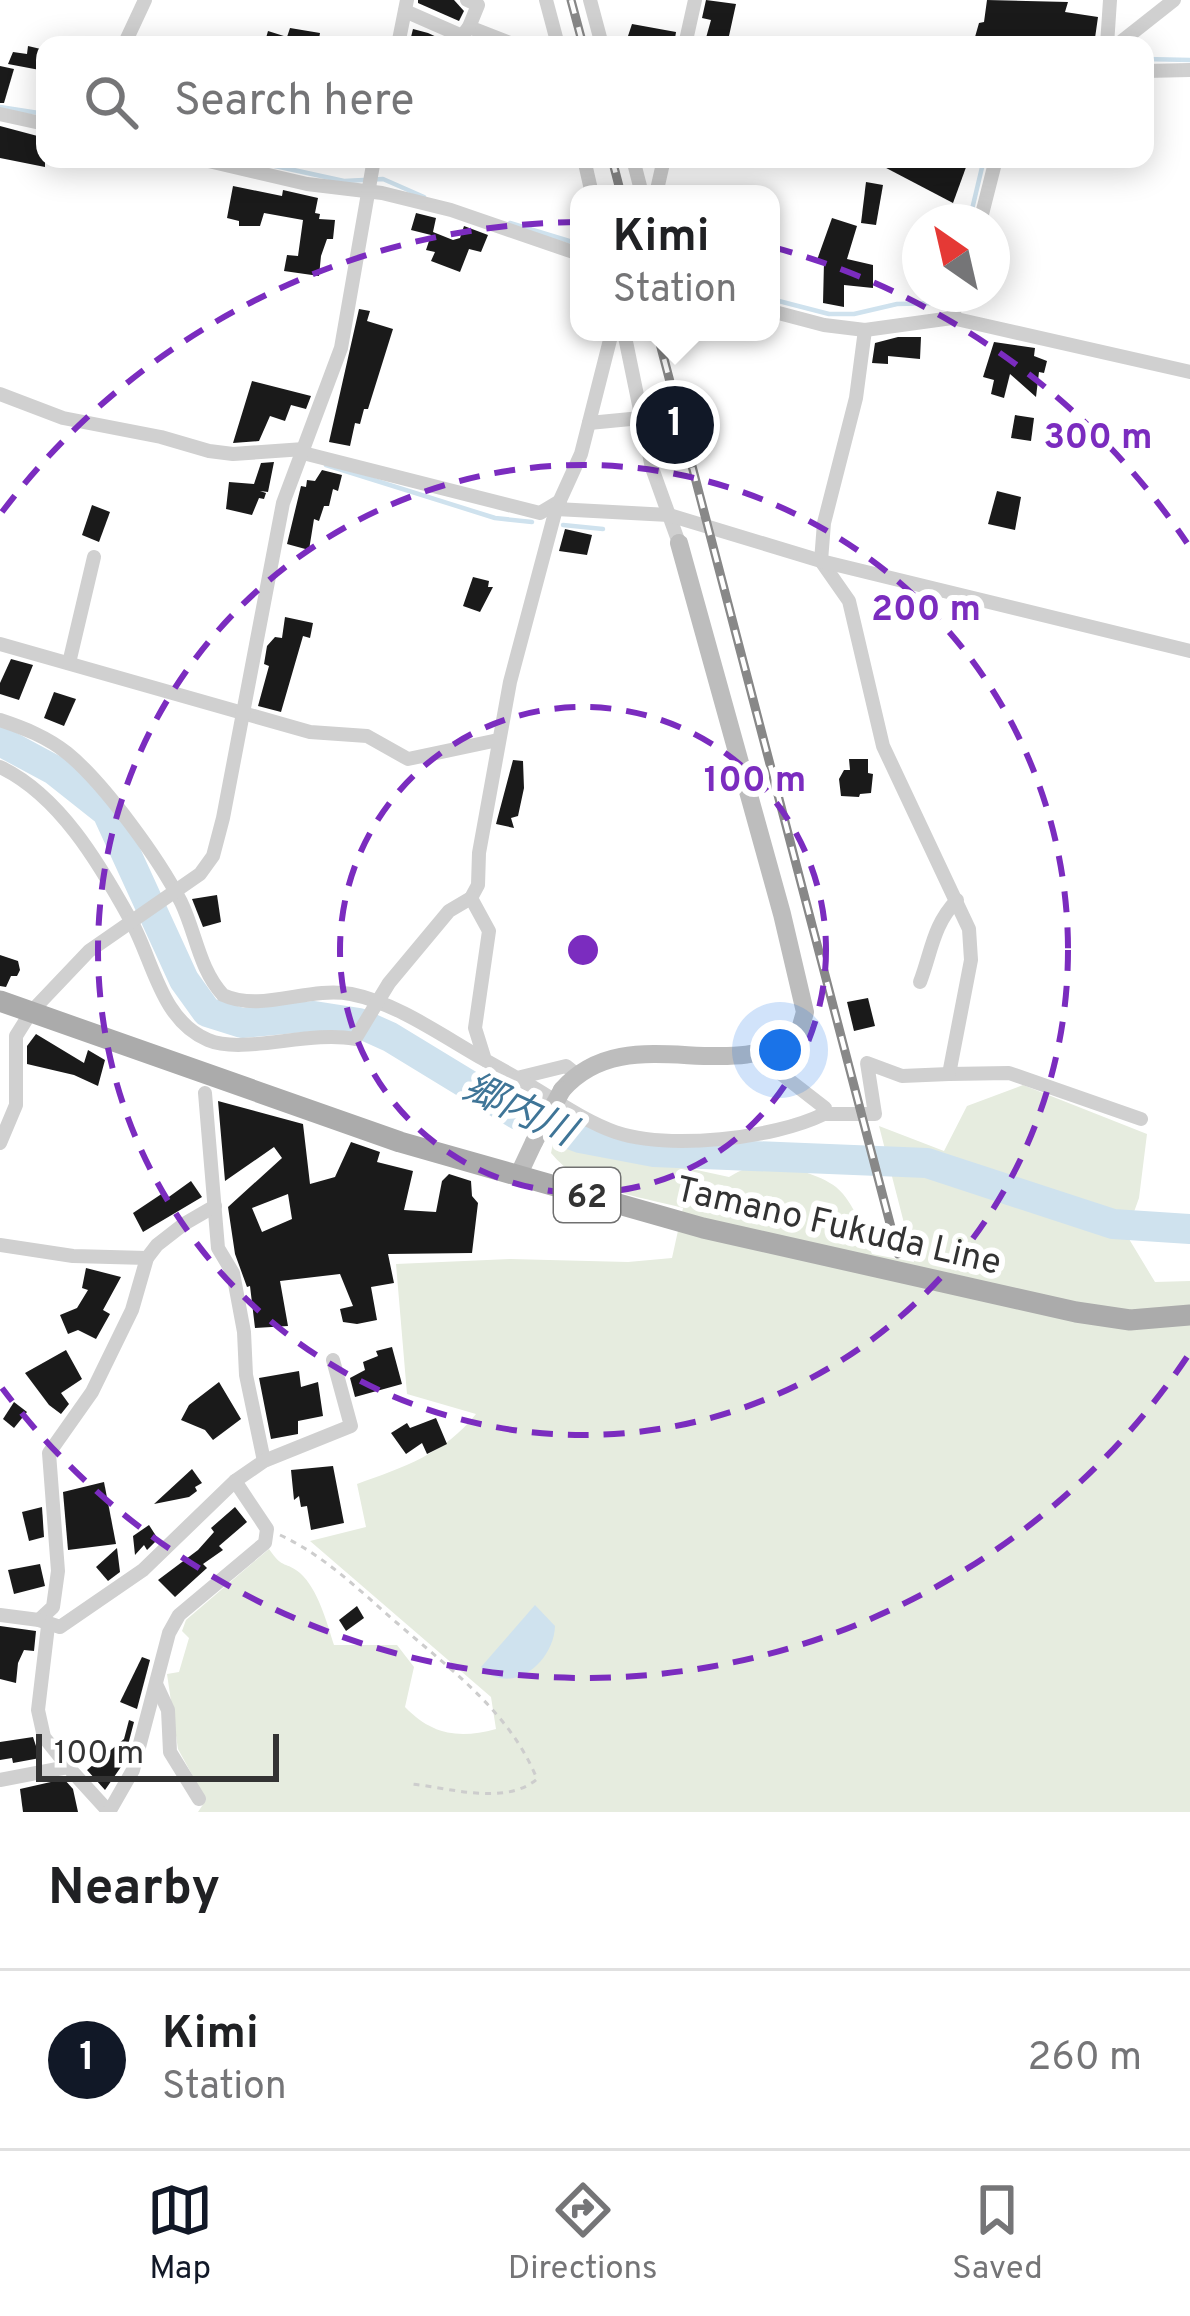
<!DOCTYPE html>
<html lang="en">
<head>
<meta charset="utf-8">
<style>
	:root { --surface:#fff; --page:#f2f2f2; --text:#202124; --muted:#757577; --line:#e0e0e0; --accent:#111827 }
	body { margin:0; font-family:Overpass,"Noto Sans JP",sans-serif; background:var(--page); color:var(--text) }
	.compass { position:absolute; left:902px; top:204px; width:108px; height:108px; border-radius:50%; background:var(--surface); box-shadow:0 6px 30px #0003; rotate:326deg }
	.scale { position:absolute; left:36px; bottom:30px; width:243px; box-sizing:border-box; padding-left:12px; border:6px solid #333; border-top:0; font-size:33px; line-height:42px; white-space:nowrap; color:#333; -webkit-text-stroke:9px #fff; paint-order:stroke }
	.you { position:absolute; left:780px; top:1050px; width:42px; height:42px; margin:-30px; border:9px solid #fff; border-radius:50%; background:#1a73e8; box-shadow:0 0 0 18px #1a73e833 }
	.badge { display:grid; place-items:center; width:78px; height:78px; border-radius:50%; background:var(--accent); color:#fff; font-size:39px; font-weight:700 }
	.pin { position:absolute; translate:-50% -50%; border:6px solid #fff; box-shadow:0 3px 12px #0006 }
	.popup { position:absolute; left:570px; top:185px; width:210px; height:156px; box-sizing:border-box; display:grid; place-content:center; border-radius:24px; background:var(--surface); filter:drop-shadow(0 3px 9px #0005); font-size:39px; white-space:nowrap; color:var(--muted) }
	.popup b { font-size:45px; color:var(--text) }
	.popup::after { content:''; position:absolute; left:50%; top:100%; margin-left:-24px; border:24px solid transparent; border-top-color:var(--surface) }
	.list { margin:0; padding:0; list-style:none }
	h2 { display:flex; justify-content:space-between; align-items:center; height:156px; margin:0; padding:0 48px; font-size:51px }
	h2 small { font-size:39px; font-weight:400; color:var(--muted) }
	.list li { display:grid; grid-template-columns:78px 1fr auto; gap:36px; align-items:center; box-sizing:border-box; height:180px; padding:0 48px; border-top:3px solid var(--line) }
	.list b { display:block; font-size:45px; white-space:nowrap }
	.list p { margin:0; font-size:39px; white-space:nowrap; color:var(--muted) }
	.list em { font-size:39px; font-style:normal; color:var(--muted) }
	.icon { flex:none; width:66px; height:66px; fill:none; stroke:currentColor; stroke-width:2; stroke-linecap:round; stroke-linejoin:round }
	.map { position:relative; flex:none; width:1190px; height:1812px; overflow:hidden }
	.search { position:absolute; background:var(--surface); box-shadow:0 6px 30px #0003; left:36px; right:36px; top:36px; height:132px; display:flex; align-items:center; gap:30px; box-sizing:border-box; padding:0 42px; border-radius:24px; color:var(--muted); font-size:45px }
	.sheet { height:336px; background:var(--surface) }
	nav { display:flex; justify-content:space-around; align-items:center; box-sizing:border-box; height:168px; border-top:3px solid var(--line); background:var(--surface); font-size:33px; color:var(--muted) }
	nav a { display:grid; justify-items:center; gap:6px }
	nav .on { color:var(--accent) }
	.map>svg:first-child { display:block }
	.green { fill:#e6ecdf }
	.water { fill:#cfe2ee }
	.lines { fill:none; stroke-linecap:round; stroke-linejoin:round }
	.stream { stroke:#cfe2ee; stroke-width:4.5 }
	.river { stroke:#cfe2ee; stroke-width:30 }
	.building { fill:#1a1a1a; fill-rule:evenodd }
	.path { stroke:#cdcdcd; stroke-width:3; stroke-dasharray:6 6; stroke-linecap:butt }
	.street { stroke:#d0d0d0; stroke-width:14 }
	.secondary { stroke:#bdbdbd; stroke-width:18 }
	.primary { stroke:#ababab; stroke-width:21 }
	.rail-casing { stroke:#888; stroke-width:9 }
	.rail { stroke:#fff; stroke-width:4.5; stroke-dasharray:14; stroke-linecap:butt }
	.secondary-bridge { stroke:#bdbdbd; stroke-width:18 }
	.ring { fill:none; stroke:#7b2cbf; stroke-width:6; stroke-dasharray:21 15 }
	.labels { text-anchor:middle; stroke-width:12; stroke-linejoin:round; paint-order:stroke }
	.shield { fill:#fff; stroke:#707070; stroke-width:3 }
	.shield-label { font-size:33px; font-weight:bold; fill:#333 }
	.street-label { font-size:36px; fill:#333; stroke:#fff }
	.water-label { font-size:39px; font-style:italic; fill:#3f7597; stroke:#fff }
	.centre { fill:#7b2cbf; stroke:#fff; stroke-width:6 }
	.ring-label { font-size:36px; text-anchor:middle; font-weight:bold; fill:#7b2cbf; stroke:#fff; stroke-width:12; stroke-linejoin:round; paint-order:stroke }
</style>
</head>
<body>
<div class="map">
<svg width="1190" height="1812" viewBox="0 0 1190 1812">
	<rect width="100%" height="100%" fill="#fff"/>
	<path class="green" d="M1023 1085 1147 1134 1139 1198 1126 1234 1155 1282 1190 1281V1812H198L206 1800 178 1749 167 1674 179 1672 189 1638 182 1631 186 1620 269 1549C283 1570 286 1561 300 1573 318 1589 327 1623 334 1645H397L414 1667 405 1707C432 1735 459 1739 496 1729L491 1697 310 1541 366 1527 357 1484C404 1467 444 1454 476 1414L407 1394 396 1264 510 1259 628 1262 672 1258 683 1208C639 1196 580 1190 551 1153L554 1139 729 1177C736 1173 746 1167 754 1166 777 1162 818 1173 836 1187 855 1203 863 1232 872 1254L914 1262 879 1126 944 1151 967 1106Z"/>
	<path class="water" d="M535 1605 555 1626C554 1662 511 1698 481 1667Z"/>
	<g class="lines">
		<g class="stream">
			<polyline points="1145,59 1190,60"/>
			<polyline points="0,107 45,114"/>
			<polyline points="243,159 344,181 383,179 424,197"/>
			<polyline points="969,222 984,159"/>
			<polyline points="510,223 579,244"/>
			<polyline points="771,299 829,314 854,314 897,304 937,303 947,294"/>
			<polyline points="326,465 495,518 532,522"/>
			<polyline points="563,525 603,529"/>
		</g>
		<polyline class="river" points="0,741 54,770 107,812 184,980 207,1012 242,1023 314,1016 359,1023 390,1037 518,1115 580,1138 654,1152 927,1163 1113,1224 1190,1229"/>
	</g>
	<g class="building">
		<polygon points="418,0 454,0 464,11 459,21 418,3"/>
		<polygon points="706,0 736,4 727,45 704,45 711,20 702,18"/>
		<polygon points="987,0 1068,2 1065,12 1098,17 1094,45 1005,45 1006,42 975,37 979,23 984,22"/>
		<polygon points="632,24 676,32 674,45 625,45"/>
		<polygon points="290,28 320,33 318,45 264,45 268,31 287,37"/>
		<polygon points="413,29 428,33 454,45 409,45"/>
		<polygon points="28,46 45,50 45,71 8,64 13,52 27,54"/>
		<polygon points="0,66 14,69 4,103 0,103"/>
		<polygon points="0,126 45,138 45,167 0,158"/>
		<polygon points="869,159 969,159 953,203"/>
		<polygon points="866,182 883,185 876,225 861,223"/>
		<polygon points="233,186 282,196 283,190 318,198 315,213 320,214 319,219 335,220 333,239 327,239 321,256 319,276 284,271 287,255 298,256 303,220 264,213 260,226 239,226 239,221 227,218"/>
		<polygon points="416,213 436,218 433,232 453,240 460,238 464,226 488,235 481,252 469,249 460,272 431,261 435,252 426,250 431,235 411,230"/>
		<polygon points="832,218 857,226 847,259 873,265 873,288 844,285 844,307 823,303 824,262 817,260"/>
		<polygon points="359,309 370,311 367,321 393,329 368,409 364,409 360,424 355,423 350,446 329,442"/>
		<polygon points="898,337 921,337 920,359 888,356 888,364 872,363 875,343"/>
		<polygon points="994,342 1035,348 1034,356 1047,361 1044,373 1039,372 1036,397 1010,374 1004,398 991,394 994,380 983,377"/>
		<polygon points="252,381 311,396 306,409 291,405 285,421 270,416 259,441 233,443"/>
		<polygon points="1015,415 1034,418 1031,441 1011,438"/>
		<polygon points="274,462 268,492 260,491 266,493 264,499 259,498 252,515 226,509 229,482 254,484 261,463"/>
		<polygon points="322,470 342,475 338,491 333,489 329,506 324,506 319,521 314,519 309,550 287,544 301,486 306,487 307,480 315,481"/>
		<polygon points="997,491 1021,497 1015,530 988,524"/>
		<polygon points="92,505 110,512 99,542 82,535"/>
		<polygon points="565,529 592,535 587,555 559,551"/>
		<polygon points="473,577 489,581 488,587 493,587 480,612 463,606"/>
		<polygon points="285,617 313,623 310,638 303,636 281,712 258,706 269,666 264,664 267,646 275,637 282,638"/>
		<polygon points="11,659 33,665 19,700 0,694 0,683"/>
		<polygon points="54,692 76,699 64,726 44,718"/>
		<polygon points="849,759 868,759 868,773 873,774 871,793 860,794 859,797 841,796 839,779 844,770 850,770"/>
		<polygon points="513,760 523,761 524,788 518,816 511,818 514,828 496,824"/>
		<polygon points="217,895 221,922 203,927 192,899"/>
		<polygon points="0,955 18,961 20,970 17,976 11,976 6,987 0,986"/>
		<polygon points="868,998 875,1026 854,1031 847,1002"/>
		<polygon points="36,1034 84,1063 88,1050 105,1060 98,1086 74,1075 27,1064 27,1046"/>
		<path d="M218 1101 303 1124 310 1184 335 1177 351 1142 380 1152 377 1162 413 1171 404 1210 436 1212 442 1181 449 1174 471 1181 472 1196 478 1203 472 1253 388 1254 394 1283 371 1287 377 1320 357 1324 343 1322 340 1309 353 1306 340 1274 280 1281 288 1326 255 1328 250 1286 247 1287 235 1254 228 1207 282 1158 274 1147 225 1181ZM288 1194 292 1219 262 1232 252 1208Z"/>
		<polygon points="191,1181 202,1197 143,1232 133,1213 163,1193 166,1199"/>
		<polygon points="86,1268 121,1277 103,1310 110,1314 96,1339 78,1330 68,1334 60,1315 77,1308 88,1290 82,1288"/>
		<polygon points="392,1347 402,1384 355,1397 350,1378 365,1370 363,1362 378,1356 376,1351"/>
		<polygon points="66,1350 82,1379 61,1393 69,1404 61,1414 49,1405 25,1373"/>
		<polygon points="299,1371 301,1387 318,1382 323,1416 298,1421 298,1434 271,1439 259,1378"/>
		<polygon points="219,1382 241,1419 213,1440 205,1430 181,1420 189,1405"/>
		<polygon points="14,1402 27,1412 14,1428 3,1419"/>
		<polygon points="436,1418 447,1444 427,1454 422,1443 406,1454 391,1433 407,1423 410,1428"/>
		<polygon points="333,1466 344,1523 311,1530 307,1506 301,1507 299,1496 294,1500 291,1470"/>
		<polygon points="192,1469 202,1483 195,1487 197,1491 189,1497 154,1504"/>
		<polygon points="104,1482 116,1544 68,1550 63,1492"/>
		<polygon points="42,1507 44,1537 29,1541 22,1512"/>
		<polygon points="235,1507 247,1522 219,1546 223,1550 203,1564 207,1568 175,1597 158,1580 198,1550 214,1532 211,1528"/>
		<polygon points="149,1525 158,1539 147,1550 144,1545 135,1555 133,1536"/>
		<polygon points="117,1548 120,1572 108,1581 96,1567"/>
		<polygon points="40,1564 45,1586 14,1594 8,1570"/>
		<polygon points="357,1606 364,1618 346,1631 339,1620"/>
		<polygon points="0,1626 36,1631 34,1651 24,1650 18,1663 16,1683 0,1679"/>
		<polygon points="142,1657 150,1660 137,1709 120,1702"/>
		<polygon points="129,1720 134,1722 123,1764 105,1790 87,1770 124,1739"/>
		<polygon points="33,1737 40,1758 13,1763 12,1758 0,1760 0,1742"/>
		<polygon points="64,1779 73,1789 78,1812 23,1812 20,1789"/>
	</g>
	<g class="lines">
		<path class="path" d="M280 1535C325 1556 359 1590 397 1623 450 1669 510 1712 537 1779 506 1806 450 1788 412 1784"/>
		<g class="street">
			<polyline points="467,0 478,5 469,27 515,45"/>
			<polyline points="546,0 558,45"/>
			<polyline points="590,0 602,45"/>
			<polyline points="405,11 462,36 469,27"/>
			<polyline points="124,45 145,0"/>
			<polyline points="398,45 407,0"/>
			<polyline points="685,45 695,0"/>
			<polyline points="1107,45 1110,0"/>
			<polyline points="1117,45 1174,0"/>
			<polyline points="1145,71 1190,70"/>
			<polyline points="0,114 45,124"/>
			<polyline points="200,159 307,184 382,193 451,210 579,254"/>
			<polyline points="584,159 592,194"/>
			<polyline points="633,159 642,194"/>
			<polyline points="656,194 664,159"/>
			<polyline points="980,222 996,159"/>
			<polyline points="771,311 824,325 865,330 952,318 1190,372"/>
			<polyline points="952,318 960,294"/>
			<polyline points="865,330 856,398 824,523 821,561 849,601 883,746 969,929 971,960 949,1074 1009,1073 1141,1119"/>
			<polyline points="624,332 652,468 679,543"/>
			<polyline points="0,394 63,418 161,437 209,451 233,454 304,449"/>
			<polyline points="589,423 641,418"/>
			<polyline points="303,453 540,513 560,501"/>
			<polyline points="556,509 669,515 821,561 1190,651"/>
			<polyline points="0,644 310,732 367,736 408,759 498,740"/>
			<polyline points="69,663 94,557"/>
			<path d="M0 720C24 728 47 737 67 753 104 783 159 859 181 902 196 933 199 969 223 995 262 1013 308 986 351 994 397 1003 444 1037 485 1060"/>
			<path d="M0 767C59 795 99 863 130 919 153 959 160 1020 208 1040 243 1055 309 1030 355 1039L389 983 449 911 471 898 478 885 479 853 510 682 556 509 581 454 612 332"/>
			<polyline points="471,898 489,931 475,1028 485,1060 517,1078 566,1066 576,1074"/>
			<path d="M920 982C932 950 933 925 957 900"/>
			<path d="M517 1078C548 1095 581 1120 615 1132 669 1150 773 1139 824 1114L825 1108 753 1052"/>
			<polyline points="205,1093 218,1248 233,1273 244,1332 246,1375 264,1461"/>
			<polyline points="824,1114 875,1114 867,1063 902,1076 949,1074"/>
			<polyline points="0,1143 16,1105 16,1036 31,1012 89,951 200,874 213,856 223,818 283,503 341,348 374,159"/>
			<polyline points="0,1245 73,1256 147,1258"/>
			<polyline points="0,1615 39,1620 53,1607 58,1571 49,1453 92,1392 132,1310 147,1258 157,1245 184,1224 215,1206"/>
			<polyline points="39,1620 60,1627 143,1570 235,1481 264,1461 351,1426 333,1360"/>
			<polyline points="48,1626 38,1710 44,1737 68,1767"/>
			<polyline points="156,1684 168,1710 170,1752 199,1799"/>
			<polyline points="0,1780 68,1767 109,1812"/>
			<polyline points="109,1812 133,1770 169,1633 179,1615 265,1543 267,1529 235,1481"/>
		</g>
		<g class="secondary">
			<path d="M562 1090C627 1016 731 1089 799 1033L805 1012 782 914 679 543"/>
			<polyline points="518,1176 534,1142"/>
		</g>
		<polyline class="primary" points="0,1001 400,1142 703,1228 1076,1312 1130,1320 1190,1315"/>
		<g class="rail-casing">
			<g id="rail">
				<polyline points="571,0 583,45"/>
				<polyline points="612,159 621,194"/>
				<polyline points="657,332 898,1254"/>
			</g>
		</g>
		<use href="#rail" class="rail"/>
		<polyline class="secondary-bridge" points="534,1142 562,1090"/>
	</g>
	<g class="ring">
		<circle cx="583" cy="950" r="243"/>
		<circle cx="583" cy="950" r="485"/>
		<path d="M1187 1357A728 728 0 0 1 2 1388M2 512A728 728 0 0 1 1187 543"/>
	</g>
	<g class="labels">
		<rect class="shield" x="554" y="1168" width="66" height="54" rx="9"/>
		<g class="shield-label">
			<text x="587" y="1207">62</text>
		</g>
		<g class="street-label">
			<text transform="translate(839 1224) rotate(13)" y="13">Tamano Fukuda Line</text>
		</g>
		<g class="water-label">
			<text transform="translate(520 1108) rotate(25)" y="14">郷内川</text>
		</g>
	</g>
	<circle cx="583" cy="950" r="18" class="centre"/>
	<g class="ring-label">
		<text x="1098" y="448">300 m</text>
		<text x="926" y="620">200 m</text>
		<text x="755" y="791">100 m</text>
	</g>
</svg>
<svg class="compass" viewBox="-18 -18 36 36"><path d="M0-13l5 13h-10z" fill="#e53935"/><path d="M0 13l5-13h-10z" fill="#757577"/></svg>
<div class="scale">100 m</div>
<div class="you"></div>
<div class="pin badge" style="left:675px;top:425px">1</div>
<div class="popup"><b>Kimi</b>Station</div>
<div class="search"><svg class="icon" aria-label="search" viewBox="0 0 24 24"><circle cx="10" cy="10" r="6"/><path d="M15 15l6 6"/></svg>Search here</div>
</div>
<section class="sheet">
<h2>Nearby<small></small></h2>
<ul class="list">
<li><span class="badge">1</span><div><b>Kimi</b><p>Station</p></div><em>260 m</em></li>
</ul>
</section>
<nav>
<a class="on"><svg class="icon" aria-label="map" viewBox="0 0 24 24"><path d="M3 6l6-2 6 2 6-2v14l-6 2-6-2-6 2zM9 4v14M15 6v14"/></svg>Map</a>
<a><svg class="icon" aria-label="directions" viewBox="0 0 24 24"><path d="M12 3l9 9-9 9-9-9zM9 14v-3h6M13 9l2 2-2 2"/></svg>Directions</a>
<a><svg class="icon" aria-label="saved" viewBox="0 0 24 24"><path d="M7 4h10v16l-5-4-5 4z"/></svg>Saved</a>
</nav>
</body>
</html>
